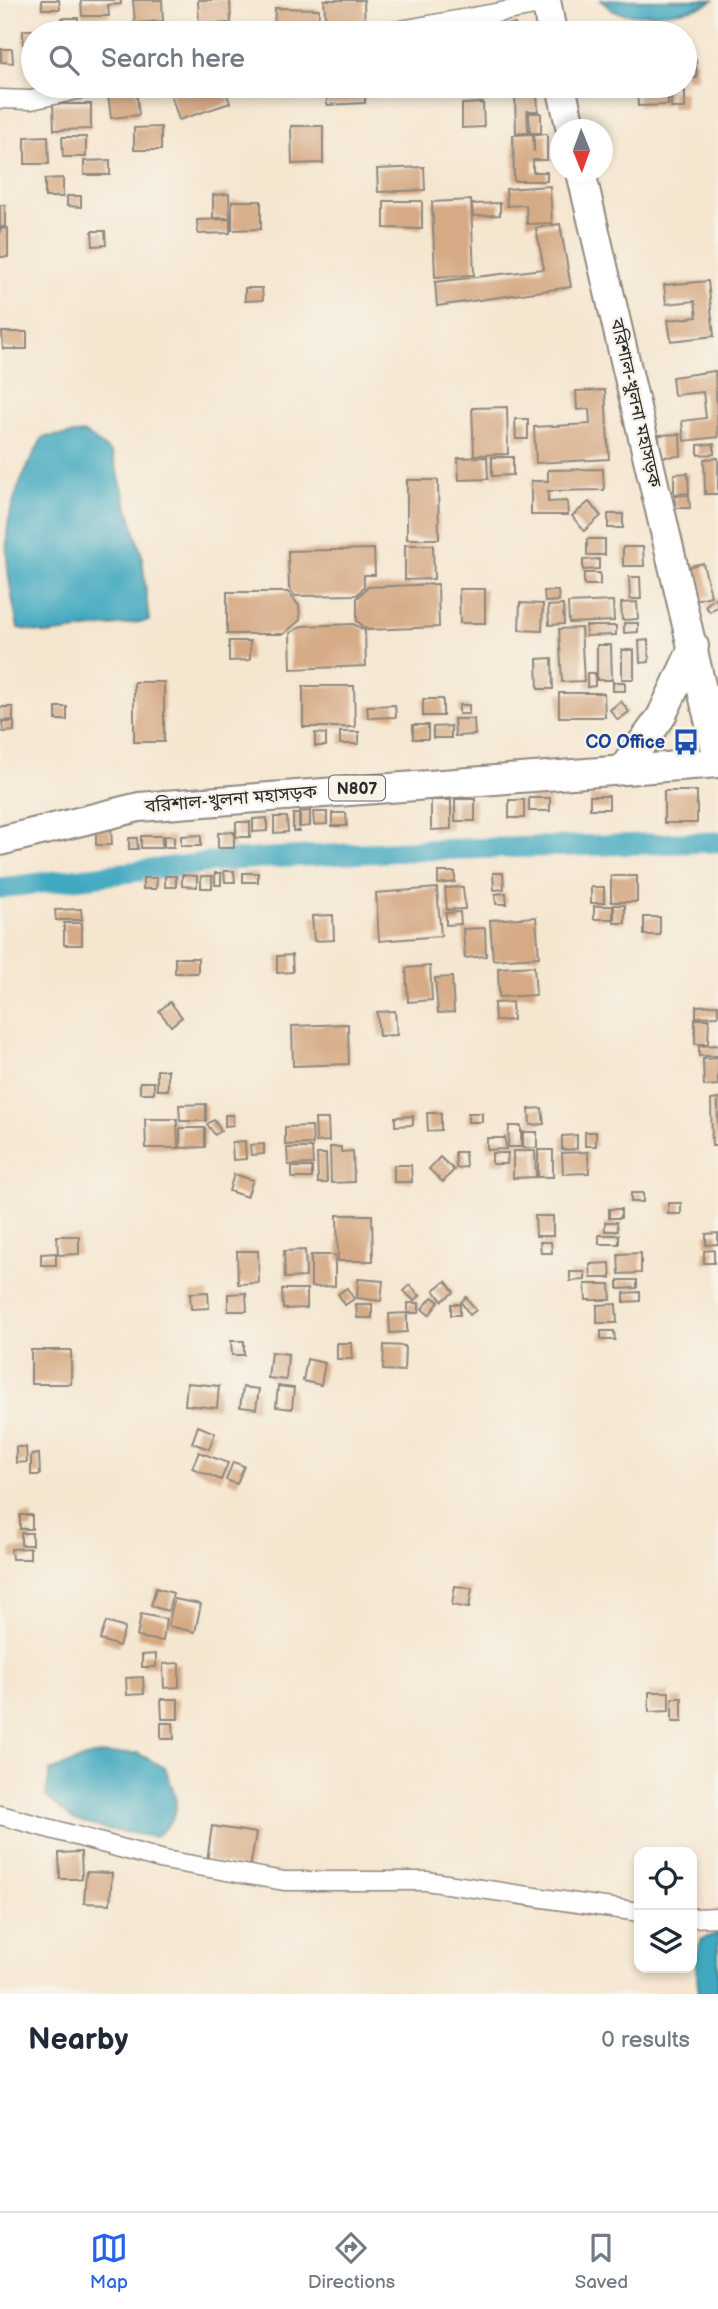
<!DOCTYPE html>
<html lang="en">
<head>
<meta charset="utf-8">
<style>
	:root { --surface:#fff; --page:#f2f2f3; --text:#1f2937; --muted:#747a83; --line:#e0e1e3; --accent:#2563eb }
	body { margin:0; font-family:"Balsamiq Sans","Noto Sans Bengali",sans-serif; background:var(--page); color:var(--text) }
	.controls { position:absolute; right:21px; bottom:21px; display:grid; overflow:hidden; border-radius:14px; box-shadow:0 4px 10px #0003 }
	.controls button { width:63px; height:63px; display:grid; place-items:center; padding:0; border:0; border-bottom:2px solid var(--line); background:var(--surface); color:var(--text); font:35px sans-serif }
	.compass { position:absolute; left:550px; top:119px; width:63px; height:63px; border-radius:50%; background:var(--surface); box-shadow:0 4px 10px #0003; rotate:179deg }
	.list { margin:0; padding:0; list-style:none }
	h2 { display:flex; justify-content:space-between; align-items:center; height:91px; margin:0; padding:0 28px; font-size:30px }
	h2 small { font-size:23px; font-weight:400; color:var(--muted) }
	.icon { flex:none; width:38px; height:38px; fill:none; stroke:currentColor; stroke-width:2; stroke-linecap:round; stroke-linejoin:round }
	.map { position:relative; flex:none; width:718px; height:1994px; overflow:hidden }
	.search { position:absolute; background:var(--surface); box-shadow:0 4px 10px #0003; left:21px; right:21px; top:21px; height:77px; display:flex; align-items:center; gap:18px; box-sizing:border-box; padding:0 24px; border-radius:38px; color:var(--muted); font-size:26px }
	.sheet { height:217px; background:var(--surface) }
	nav { display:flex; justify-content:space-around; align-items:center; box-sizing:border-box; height:98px; border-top:2px solid var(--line); background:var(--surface); font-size:19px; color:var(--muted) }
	nav a { display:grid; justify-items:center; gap:4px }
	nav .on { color:var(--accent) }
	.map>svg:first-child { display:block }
	.water { fill:#40a8c0; stroke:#366a76; stroke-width:2 }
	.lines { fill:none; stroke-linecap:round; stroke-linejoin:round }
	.canal { stroke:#40a8c0; stroke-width:21 }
	.building { fill:#d6aa85 }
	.minor-casing { stroke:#90887e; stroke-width:21 }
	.trunk-casing { stroke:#90887e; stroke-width:32 }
	.minor { stroke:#fff; stroke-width:18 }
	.trunk { stroke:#fff; stroke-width:28 }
	.labels { text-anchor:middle; stroke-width:5; stroke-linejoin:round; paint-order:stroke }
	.shield { fill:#f7f3e8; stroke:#686764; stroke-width:2 }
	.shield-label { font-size:16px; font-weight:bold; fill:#2b2b2b }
	.street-label { font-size:18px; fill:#2b2b2b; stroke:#f7f3e8 }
	.transit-label { font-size:18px; font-weight:bold; fill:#164399; stroke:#f7f3e8; text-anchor:end }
</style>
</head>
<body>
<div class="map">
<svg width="718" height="1994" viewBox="0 0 718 1994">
	<rect width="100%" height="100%" fill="#f7f3e8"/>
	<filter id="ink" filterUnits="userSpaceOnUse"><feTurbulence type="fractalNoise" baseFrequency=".0143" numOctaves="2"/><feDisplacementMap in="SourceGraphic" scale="14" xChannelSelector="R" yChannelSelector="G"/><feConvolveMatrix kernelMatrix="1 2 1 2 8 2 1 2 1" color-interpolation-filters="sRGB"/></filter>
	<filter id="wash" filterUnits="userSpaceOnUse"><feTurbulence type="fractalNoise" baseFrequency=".00686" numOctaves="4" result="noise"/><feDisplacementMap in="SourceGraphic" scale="28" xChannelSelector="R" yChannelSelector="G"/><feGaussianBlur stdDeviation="1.57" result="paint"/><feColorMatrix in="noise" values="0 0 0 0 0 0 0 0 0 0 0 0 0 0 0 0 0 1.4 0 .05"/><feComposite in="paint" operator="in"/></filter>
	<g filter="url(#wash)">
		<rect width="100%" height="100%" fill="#f5e6d0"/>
		<g class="water">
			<path d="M601 0H713C700 12 632 19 614 11 610 9 605 4 601 0Z"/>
			<path d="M85 433 112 453 142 556 149 621 48 634 18 628C0 539 0 516 43 437Z"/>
			<path d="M137 1753 165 1768C177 1799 186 1815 154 1837L106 1829 72 1819 46 1796 50 1771 93 1755Z"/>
			<polygon points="718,1933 718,1994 699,1994 695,1957 702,1939"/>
		</g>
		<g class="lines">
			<polyline class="canal" points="0,888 230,860 425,850 718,842"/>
		</g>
		<g id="blocks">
			<g class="building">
				<polygon points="42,0 59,0 60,9 42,9"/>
				<polygon points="81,0 121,0 121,4 108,5 109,16 82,16"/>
				<polygon points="133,0 162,0 163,21 135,23"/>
				<polygon points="198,0 230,0 231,23 199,25"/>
				<polygon points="324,0 364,0 365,28 326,30"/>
				<polygon points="275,8 319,9 318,33 274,33"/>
				<polygon points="62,18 78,18 79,31 62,31"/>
				<polygon points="164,23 165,33 143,33 143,24"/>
				<polygon points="515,24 517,33 473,33 473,32"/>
				<polygon points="23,30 47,30 47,33 33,33 33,44 23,44"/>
				<rect x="25" y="46" width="8" height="23"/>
				<polygon points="1,49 12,49 13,63 1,62"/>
				<polygon points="685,59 696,59 697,78 685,78"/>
				<polygon points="107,86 136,86 139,115 111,118"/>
				<polygon points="168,86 224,86 230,103 179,120"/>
				<polygon points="326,86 365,86 365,103 327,105"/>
				<polygon points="471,86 500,86 500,87 471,91"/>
				<polygon points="637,86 668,86 668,105 638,106"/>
				<rect x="671" y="91" width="14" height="17"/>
				<polygon points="537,92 538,111 527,111 528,133 516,133 515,93"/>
				<polygon points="483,103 484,127 462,128 462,104"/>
				<polygon points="53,104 91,104 91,129 54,130"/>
				<polygon points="529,113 541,113 541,133 530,133"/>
				<polygon points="291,126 323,126 323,163 292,164"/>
				<polygon points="161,127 161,150 134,150 134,128"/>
				<polygon points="533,134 534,152 534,134 547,134 547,160 533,160 533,172 547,172 547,181 514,181 513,135"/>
				<polygon points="48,136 49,164 25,164 25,137"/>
				<polygon points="62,137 86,137 86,157 63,157"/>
				<polygon points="110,160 110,175 84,175 84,161"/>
				<polygon points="424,167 425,190 378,192 377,169"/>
				<polygon points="63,178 63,197 45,197 45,179"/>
				<polygon points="550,186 552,223 527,224 526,205 507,206 506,189"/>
				<polygon points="229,194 230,218 213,218 213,195"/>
				<polygon points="67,196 81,196 81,207 67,206"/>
				<polygon points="471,200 474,275 435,277 432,202"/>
				<polygon points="232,201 261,201 261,229 232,230"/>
				<polygon points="384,201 422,201 422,229 384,228"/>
				<polygon points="500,203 500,215 473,216 472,204"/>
				<rect x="0" y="205" width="5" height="22"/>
				<polygon points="230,219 230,233 198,234 197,220"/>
				<polygon points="560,224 571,287 437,306 435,282 544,269 536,228"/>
				<polygon points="8,228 8,257 0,257 0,229"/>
				<polygon points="92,231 105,231 106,245 93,246"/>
				<polygon points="708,281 714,336 671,341 668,320 697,317 695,301 666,304 664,285"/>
				<polygon points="245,288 262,288 263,300 245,301"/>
				<polygon points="2,332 27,332 27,349 3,349"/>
				<polygon points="715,371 718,437 684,441 682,421 706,418 703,392 674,395 672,377"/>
				<polygon points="605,390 609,459 536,463 534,427 590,424 589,409 577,410 576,391"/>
				<polygon points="507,407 508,454 474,455 472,408"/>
				<polygon points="515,419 528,419 528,439 516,439"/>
				<polygon points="680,434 681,456 660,457 659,435"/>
				<polygon points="714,444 714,454 698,455 698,445"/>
				<polygon points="487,457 488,479 459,480 458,458"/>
				<polygon points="492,457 513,457 513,475 492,476"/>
				<polygon points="718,458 718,494 705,494 704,459"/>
				<polygon points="603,469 604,490 548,491 548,502 567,501 568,515 531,515 531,481 548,481 548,470"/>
				<polygon points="688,473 689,493 674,494 674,474"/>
				<polygon points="407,480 438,480 439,539 407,539"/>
				<polygon points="689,495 690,508 675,508 675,496"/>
				<polygon points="589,502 601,516 584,531 572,516"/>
				<rect x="608" y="514" width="15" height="14"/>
				<rect x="587" y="539" width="18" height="16"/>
				<polygon points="405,545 433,545 434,579 405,580"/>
				<polygon points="623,547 643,547 644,566 623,566"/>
				<polygon points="374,549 375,575 364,575 364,587 357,595 295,596 289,588 288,551"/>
				<polygon points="599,559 599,569 583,570 583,560"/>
				<polygon points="703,563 711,596 695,600 687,567"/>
				<rect x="584" y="573" width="16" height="12"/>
				<polygon points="629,577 640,577 641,599 630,599"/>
				<polygon points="438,584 439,627 368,630 357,621 357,598 368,587"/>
				<polygon points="459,589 485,589 485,623 460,623"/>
				<polygon points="544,591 558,591 559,601 545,602"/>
				<polygon points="227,592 288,592 299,606 300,620 284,634 227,634"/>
				<polygon points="716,597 718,606 710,612 705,606"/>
				<polygon points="613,601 614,621 569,623 568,603"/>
				<polygon points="637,602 638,619 622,620 621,603"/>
				<polygon points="520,603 543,604 542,631 519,630"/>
				<polygon points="563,605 564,624 549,625 548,606"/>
				<polygon points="624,623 638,623 638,632 624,633"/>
				<polygon points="353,624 365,630 366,666 291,669 290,633 302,626"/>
				<polygon points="586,626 616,626 616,635 586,636"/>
				<polygon points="581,628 584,681 562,682 559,629"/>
				<polygon points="648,640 649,662 640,663 639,641"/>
				<polygon points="229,641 250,641 250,660 229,661"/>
				<polygon points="597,645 611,645 612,680 597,680"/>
				<rect x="622" y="650" width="12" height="29"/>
				<polygon points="552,658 553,689 538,689 537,659"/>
				<polygon points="587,673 595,673 595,686 587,687"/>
				<rect x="134" y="682" width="30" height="60"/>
				<rect x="613" y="682" width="12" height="9"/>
				<polygon points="303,686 354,686 355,727 303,727"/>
				<polygon points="559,693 604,693 605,717 559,717"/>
				<rect x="423" y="699" width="20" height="17"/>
				<polygon points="621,701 629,712 618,720 610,710"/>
				<polygon points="395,705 396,717 368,718 367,706"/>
				<rect x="459" y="705" width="10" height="9"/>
				<polygon points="0,707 13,707 13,720 0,721"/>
				<rect x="56" y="707" width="11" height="13"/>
				<polygon points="454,719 474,719 475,735 455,736"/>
				<polygon points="2,722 14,722 14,731 3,732"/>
				<rect x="413" y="725" width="15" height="14"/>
				<polygon points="451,726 451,738 433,738 433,727"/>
				<rect x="340" y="732" width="19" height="12"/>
				<polygon points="315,733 326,734 326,746 315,746"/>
				<rect x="664" y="791" width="33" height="32"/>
				<rect x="590" y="796" width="19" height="13"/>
				<rect x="529" y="798" width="21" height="13"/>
				<rect x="455" y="799" width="20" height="22"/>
				<polygon points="431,800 451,800 451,829 431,830"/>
				<rect x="509" y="800" width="15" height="18"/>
				<polygon points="310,811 310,826 300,827 300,812"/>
				<polygon points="313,812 327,812 327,824 314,825"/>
				<polygon points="332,813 346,813 347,826 332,826"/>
				<rect x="293" y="814" width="6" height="17"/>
				<polygon points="274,817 287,817 288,832 274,833"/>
				<polygon points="267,818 267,831 253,832 253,819"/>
				<rect x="236" y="822" width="14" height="15"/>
				<polygon points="111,828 112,845 96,845 96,829"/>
				<polygon points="234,832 234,848 218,848 218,833"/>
				<polygon points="201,835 201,846 181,846 181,836"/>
				<rect x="141" y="836" width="21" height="12"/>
				<rect x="164" y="836" width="10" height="11"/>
				<polygon points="129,838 137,838 138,849 129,849"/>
				<polygon points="224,871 234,871 235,882 225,882"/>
				<polygon points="438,872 455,872 455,882 438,884"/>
				<rect x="215" y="873" width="6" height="12"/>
				<rect x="243" y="873" width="15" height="9"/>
				<polygon points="493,873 503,873 504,889 494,890"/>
				<polygon points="182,875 197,876 197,887 182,886"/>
				<rect x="165" y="876" width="11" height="11"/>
				<rect x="201" y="876" width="11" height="12"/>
				<rect x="611" y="876" width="26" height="26"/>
				<polygon points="143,878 157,878 156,889 143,889"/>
				<polygon points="463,887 465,909 447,910 445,888"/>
				<rect x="591" y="887" width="13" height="16"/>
				<polygon points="437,888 441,936 379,941 376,893"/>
				<polygon points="506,893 507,904 496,904 495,894"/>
				<rect x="614" y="905" width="11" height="18"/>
				<rect x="594" y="906" width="19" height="13"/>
				<polygon points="81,909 82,920 56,920 55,910"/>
				<polygon points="460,912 461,924 446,925 446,913"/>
				<polygon points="333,915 334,940 314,941 312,916"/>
				<polygon points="536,917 539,957 493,960 490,920"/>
				<rect x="644" y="917" width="16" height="18"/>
				<rect x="64" y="923" width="18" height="22"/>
				<polygon points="485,928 486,956 465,958 463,929"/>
				<polygon points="292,955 293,972 277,973 277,956"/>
				<rect x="175" y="958" width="23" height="15"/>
				<polygon points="430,966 432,1000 408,1002 406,968"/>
				<polygon points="534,966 536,995 499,997 498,968"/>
				<polygon points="452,977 454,1012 438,1013 435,978"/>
				<polygon points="170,1002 182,1017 171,1026 159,1011"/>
				<polygon points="512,1002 513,1020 495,1021 494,1003"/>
				<polygon points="718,1005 718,1016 696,1017 696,1006"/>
				<polygon points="395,1011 397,1035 379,1036 377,1012"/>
				<polygon points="695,1019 709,1019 708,1044 695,1044"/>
				<polygon points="348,1024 349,1064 293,1066 292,1026"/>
				<polygon points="718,1045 718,1056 699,1056 699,1046"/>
				<polygon points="718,1058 718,1085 704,1086 703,1059"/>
				<rect x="157" y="1070" width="11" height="20"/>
				<rect x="140" y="1082" width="14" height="11"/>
				<polygon points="718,1099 718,1146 712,1146 711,1100"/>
				<polygon points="206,1104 206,1121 180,1121 179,1105"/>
				<polygon points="542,1108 544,1124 530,1125 529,1109"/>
				<polygon points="427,1113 441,1113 441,1130 428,1131"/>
				<rect x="468" y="1113" width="14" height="9"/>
				<polygon points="225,1115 233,1115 233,1125 225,1126"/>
				<polygon points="413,1116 413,1125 395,1126 395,1117"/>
				<polygon points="145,1119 177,1119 178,1148 146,1148"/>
				<polygon points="315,1119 328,1119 329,1141 316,1142"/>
				<polygon points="214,1120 221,1131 215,1135 207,1124"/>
				<polygon points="312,1126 313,1144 285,1145 285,1127"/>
				<polygon points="509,1126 521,1126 521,1147 508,1147"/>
				<polygon points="180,1128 205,1128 205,1147 180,1148"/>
				<rect x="523" y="1132" width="14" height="16"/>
				<rect x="585" y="1132" width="11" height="14"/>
				<polygon points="577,1135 577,1149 562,1150 562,1136"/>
				<polygon points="487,1138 505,1138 506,1149 487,1150"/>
				<polygon points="245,1141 246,1159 233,1160 232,1142"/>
				<polygon points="264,1144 264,1154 251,1155 250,1145"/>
				<polygon points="330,1147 341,1147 341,1152 353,1151 354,1182 331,1183"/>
				<polygon points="287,1148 312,1148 313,1164 288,1165"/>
				<rect x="538" y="1150" width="15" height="27"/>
				<polygon points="513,1151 535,1151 536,1177 513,1178"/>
				<polygon points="455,1152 465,1152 466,1167 456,1168"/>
				<polygon points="588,1152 589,1173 563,1174 562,1153"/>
				<polygon points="492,1153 508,1153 507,1164 492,1164"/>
				<polygon points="317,1154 326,1154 327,1183 318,1183"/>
				<polygon points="440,1157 454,1170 443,1182 429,1169"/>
				<polygon points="394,1165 411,1165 412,1182 394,1182"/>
				<rect x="292" y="1167" width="20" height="11"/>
				<polygon points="234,1174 253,1180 247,1197 229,1191"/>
				<rect x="631" y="1193" width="12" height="9"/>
				<rect x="668" y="1203" width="13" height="11"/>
				<rect x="609" y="1209" width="12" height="9"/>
				<polygon points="337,1215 372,1215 373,1261 338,1261"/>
				<polygon points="535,1216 553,1216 553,1236 536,1236"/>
				<polygon points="605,1222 617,1222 618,1231 605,1231"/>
				<polygon points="718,1233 718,1244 706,1245 706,1234"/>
				<rect x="599" y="1235" width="20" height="9"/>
				<polygon points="57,1236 79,1236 79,1254 58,1255"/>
				<polygon points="540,1242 551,1242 552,1253 541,1253"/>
				<polygon points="305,1250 306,1277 285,1278 284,1251"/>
				<polygon points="714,1250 714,1263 704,1263 704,1251"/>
				<polygon points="237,1251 258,1251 259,1283 238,1284"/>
				<polygon points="56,1253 56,1265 41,1265 41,1254"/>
				<polygon points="641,1253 641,1273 619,1274 618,1254"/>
				<polygon points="311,1255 335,1255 335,1286 311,1287"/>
				<polygon points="610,1263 611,1278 591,1278 590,1264"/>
				<polygon points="570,1272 585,1272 585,1280 570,1281"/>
				<polygon points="358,1279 383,1281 381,1301 357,1298"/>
				<polygon points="618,1280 637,1280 637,1288 618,1289"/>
				<polygon points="446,1281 454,1292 442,1301 434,1290"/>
				<polygon points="585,1284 610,1284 611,1300 586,1300"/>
				<polygon points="410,1285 420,1296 414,1301 404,1291"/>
				<polygon points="347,1288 354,1299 345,1305 338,1294"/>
				<polygon points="282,1289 307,1289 307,1308 283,1309"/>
				<polygon points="208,1292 209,1308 191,1309 190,1293"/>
				<polygon points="640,1292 640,1301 624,1302 624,1293"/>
				<polygon points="246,1293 247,1311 228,1311 228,1294"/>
				<polygon points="432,1297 439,1302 429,1315 422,1309"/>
				<polygon points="466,1297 476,1310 470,1315 461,1302"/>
				<rect x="408" y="1303" width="11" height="10"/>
				<polygon points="356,1304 372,1304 372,1318 357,1318"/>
				<rect x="451" y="1304" width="9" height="11"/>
				<polygon points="616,1304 617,1323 597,1323 597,1305"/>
				<polygon points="407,1313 407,1332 390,1333 389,1314"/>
				<polygon points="601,1331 614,1331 615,1340 601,1340"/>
				<polygon points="231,1341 244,1341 244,1355 232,1355"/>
				<polygon points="337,1343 351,1343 352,1359 337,1359"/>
				<polygon points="384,1345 405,1346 404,1371 383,1370"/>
				<rect x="31" y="1350" width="40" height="34"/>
				<polygon points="271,1352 288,1354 286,1380 268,1378"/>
				<polygon points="307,1359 325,1363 321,1385 303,1381"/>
				<polygon points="187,1383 219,1386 217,1408 185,1405"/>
				<polygon points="278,1386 294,1388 292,1409 276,1407"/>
				<polygon points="243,1387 259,1389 256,1409 240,1407"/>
				<polygon points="198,1426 215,1433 209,1449 192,1443"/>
				<polygon points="16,1447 26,1447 27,1462 16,1463"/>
				<polygon points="199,1452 228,1463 221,1480 192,1468"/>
				<polygon points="39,1454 40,1475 31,1475 31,1455"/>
				<polygon points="233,1462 244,1466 237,1484 226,1480"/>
				<rect x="20" y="1515" width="12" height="14"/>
				<rect x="21" y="1533" width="11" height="12"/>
				<polygon points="30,1548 30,1559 12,1559 11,1549"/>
				<polygon points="455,1586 472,1588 469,1608 452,1605"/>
				<polygon points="156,1588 173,1593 168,1611 151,1606"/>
				<polygon points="174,1599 201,1604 195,1632 168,1626"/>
				<polygon points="141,1614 166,1619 163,1641 137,1637"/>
				<polygon points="106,1622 125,1628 119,1646 100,1640"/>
				<polygon points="156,1654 156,1667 142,1667 142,1655"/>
				<polygon points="179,1663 179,1687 164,1688 163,1664"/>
				<polygon points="143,1677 144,1694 127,1695 126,1678"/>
				<polygon points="649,1692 669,1692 669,1711 649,1712"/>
				<rect x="672" y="1698" width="10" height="24"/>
				<polygon points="161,1699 178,1699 178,1719 162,1719"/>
				<polygon points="161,1723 173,1723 174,1739 161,1739"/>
				<polygon points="212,1826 256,1833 250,1868 207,1861"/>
				<polygon points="81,1852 82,1879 60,1879 59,1853"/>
				<polygon points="86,1872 112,1873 110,1904 84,1903"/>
			</g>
		</g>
	</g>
	<g filter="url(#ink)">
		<use href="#blocks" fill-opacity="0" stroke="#90887e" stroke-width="2"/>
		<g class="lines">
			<g class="minor-casing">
				<g id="minor">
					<polyline points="384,33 546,4"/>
					<polyline points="0,99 31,100 95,86"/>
					<polyline points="0,1815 164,1860 284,1881 426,1881 639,1912"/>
					<polyline points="692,1918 718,1917"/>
				</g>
			</g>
			<g class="trunk-casing">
				<g id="trunk">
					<polyline points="546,0 552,33"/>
					<polyline points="561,86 571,130"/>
					<polyline points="581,172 718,758"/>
					<polyline points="623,769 661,717 694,646"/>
					<polyline points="0,841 139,807 718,763"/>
				</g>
			</g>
			<use href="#minor" class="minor"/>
			<use href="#trunk" class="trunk"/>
		</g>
	</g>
	<defs>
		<g id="bus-bare" transform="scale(2.1)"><path d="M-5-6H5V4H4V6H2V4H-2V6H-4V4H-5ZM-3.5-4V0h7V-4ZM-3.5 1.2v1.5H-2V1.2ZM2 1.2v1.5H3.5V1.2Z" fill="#1a4fb4" stroke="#f7f3e8" stroke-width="2.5" paint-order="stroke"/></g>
	</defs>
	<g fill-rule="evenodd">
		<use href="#bus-bare" x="686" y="742"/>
	</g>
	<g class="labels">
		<rect class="shield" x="329" y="775.5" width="56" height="25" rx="5"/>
		<g class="shield-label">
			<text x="357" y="794">N807</text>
		</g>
		<g class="street-label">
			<text transform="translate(636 403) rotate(77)" y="6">বরিশাল-খুলনা মহাসড়ক</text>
			<text transform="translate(231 799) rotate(-5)" y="6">বরিশাল-খুলনা মহাসড়ক</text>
		</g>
		<g class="transit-label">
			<text x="665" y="748">CO Office</text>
		</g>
	</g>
</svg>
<div class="controls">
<button><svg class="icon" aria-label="locate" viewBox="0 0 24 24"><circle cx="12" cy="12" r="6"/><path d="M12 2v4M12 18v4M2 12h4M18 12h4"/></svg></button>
<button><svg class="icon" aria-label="layers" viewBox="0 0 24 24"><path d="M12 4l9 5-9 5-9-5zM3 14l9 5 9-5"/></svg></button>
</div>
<svg class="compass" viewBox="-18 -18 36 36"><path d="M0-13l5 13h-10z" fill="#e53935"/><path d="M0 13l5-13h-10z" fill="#747a83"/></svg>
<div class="search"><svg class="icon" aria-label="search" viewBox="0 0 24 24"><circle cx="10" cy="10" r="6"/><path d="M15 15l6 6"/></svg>Search here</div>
</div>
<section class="sheet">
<h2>Nearby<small>0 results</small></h2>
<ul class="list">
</ul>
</section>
<nav>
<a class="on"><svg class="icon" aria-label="map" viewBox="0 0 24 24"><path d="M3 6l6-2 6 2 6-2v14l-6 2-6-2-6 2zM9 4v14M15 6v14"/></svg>Map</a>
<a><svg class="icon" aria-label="directions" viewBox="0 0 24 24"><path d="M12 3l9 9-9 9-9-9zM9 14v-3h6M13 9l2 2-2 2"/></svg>Directions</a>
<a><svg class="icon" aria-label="saved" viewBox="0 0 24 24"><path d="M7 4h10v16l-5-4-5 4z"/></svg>Saved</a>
</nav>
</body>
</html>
